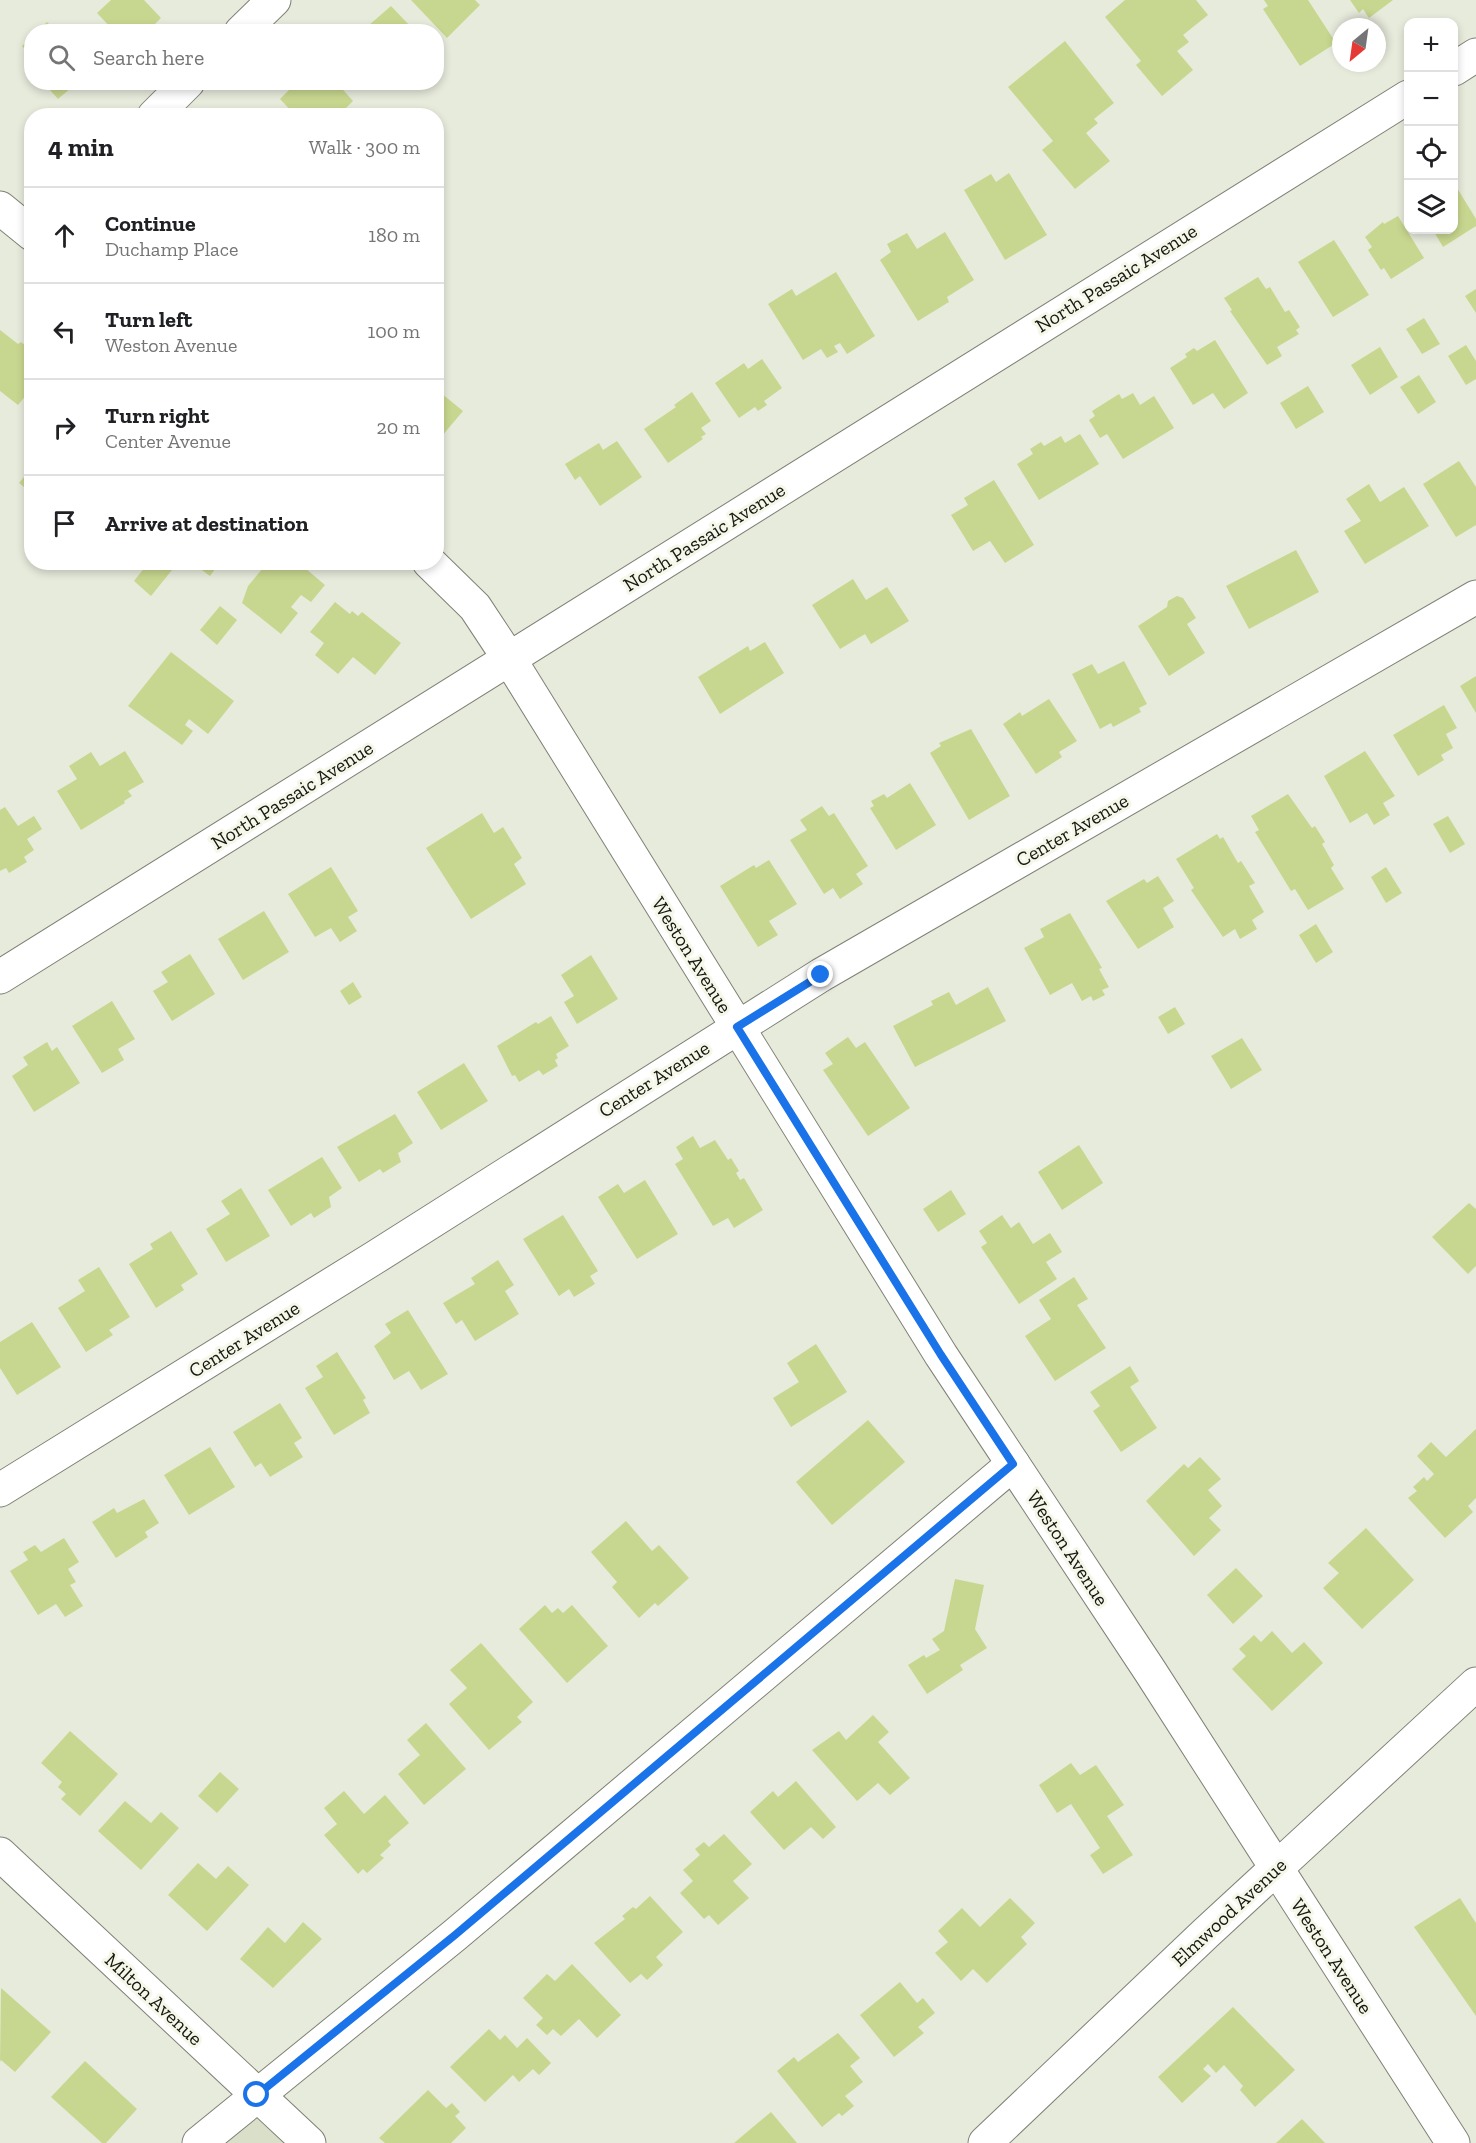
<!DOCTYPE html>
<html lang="en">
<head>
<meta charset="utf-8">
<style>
	:root { --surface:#fff; --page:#f6f6f6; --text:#202124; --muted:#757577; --line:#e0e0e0 }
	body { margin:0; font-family:"Zilla Slab",serif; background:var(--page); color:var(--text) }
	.controls { position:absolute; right:18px; top:18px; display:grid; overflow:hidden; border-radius:12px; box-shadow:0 3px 9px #0003 }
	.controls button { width:54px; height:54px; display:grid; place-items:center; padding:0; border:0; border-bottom:2px solid var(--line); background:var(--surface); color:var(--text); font:30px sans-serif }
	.compass { position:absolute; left:1332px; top:18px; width:54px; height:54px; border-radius:50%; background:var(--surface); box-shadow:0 3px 9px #0003; rotate:209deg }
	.stop { position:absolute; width:18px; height:18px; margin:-14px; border:4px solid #1a73e8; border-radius:50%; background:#fff }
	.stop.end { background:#1a73e8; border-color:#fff; box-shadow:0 2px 6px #0008 }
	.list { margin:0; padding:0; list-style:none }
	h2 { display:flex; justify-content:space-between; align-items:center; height:78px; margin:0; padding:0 24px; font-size:26px }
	h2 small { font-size:20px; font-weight:400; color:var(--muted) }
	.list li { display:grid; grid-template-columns:39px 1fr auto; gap:18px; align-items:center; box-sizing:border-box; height:96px; padding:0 24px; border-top:2px solid var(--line) }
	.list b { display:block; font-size:22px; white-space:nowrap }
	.list p { margin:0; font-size:20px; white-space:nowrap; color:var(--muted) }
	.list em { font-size:20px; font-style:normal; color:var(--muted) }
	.icon { flex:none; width:33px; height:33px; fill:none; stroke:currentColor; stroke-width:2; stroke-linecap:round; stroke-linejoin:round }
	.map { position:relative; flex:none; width:1476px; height:2143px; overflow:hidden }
	.search { position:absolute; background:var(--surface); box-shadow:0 3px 9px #0003; left:24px; top:24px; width:420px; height:66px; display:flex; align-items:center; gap:15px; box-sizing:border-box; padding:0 21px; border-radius:24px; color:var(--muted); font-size:22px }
	.panel { position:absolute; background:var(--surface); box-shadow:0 3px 9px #0003; left:24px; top:108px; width:420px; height:462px; border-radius:24px }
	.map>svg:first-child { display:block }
	.built { fill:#dadfca }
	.building { fill:#c8d78f }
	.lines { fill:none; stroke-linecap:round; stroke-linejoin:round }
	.minor-casing { stroke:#7f8275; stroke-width:35 }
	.major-casing { stroke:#7f8275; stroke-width:35 }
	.minor { stroke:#fff; stroke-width:33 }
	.major { stroke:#fff; stroke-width:33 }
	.route { stroke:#1a73e8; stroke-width:8 }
	.labels { text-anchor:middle; stroke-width:6; stroke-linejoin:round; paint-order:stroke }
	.street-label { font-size:20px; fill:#161712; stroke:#f5f8e9 }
</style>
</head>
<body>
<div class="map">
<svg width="1476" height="2143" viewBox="0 0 1476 2143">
	<rect width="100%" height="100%" fill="#e7ebdc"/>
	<polygon class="built" points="257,2095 309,2143 199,2143"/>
	<g class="building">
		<polygon points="111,0 144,0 161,18 147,32 115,32 97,13"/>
		<polygon points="411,0 475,0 480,5 447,38"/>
		<polygon points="1125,0 1196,0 1208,15 1183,35 1189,42 1177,51 1193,70 1162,96 1136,65 1141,61 1105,17"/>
		<polygon points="1264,0 1308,0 1336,43 1300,66 1263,9 1268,6"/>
		<polygon points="1350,0 1393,0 1369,18 1363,9 1359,13"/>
		<polygon points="391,6 411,27 406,32 361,32"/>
		<polygon points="47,22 56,32 37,32"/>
		<polygon points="32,37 32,57 22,46"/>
		<polygon points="1065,41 1114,103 1094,119 1098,123 1086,133 1110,161 1075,189 1042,150 1053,141 1008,87"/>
		<polygon points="43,82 78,82 58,99"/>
		<polygon points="297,82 336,82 353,101 338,116 296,116 280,99"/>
		<polygon points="1009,173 1047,235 1005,260 964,190 991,174 996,182"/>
		<polygon points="1454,183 1476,219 1476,226 1443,247 1433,230 1454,230"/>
		<polygon points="1398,216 1424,258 1391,279 1384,268 1381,270 1368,250 1372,247 1365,237 1383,222 1384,224"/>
		<polygon points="945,232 974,280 947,297 949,302 918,321 880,260 891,252 887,244 907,233 917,249"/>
		<polygon points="1334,240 1369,295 1333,317 1298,262"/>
		<polygon points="836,272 875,336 847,354 840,343 834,346 838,352 827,358 821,349 803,360 768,304 792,289 796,296"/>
		<polygon points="1258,277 1266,289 1270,287 1285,312 1289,310 1300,327 1296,330 1299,334 1277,347 1282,356 1267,365 1230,311 1232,310 1224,298"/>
		<polygon points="1476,289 1476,313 1465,296"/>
		<polygon points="1424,318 1440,344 1422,354 1406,329"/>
		<polygon points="0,330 18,344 21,342 32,351 32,388 18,405 0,391"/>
		<polygon points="1215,340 1248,393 1224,409 1213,393 1193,405 1170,368 1187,357 1185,354 1194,348 1197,351"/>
		<polygon points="1466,345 1476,361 1476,379 1466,385 1448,356"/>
		<polygon points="1380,347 1398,377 1370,395 1351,365"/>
		<polygon points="762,359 782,388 764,401 767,405 758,411 755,407 739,418 715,383 744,363 748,369"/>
		<polygon points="1419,375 1436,402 1418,414 1400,387"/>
		<polygon points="1308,386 1324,412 1296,429 1280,403"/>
		<polygon points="436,389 463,411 436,443"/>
		<polygon points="692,392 711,421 701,428 706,434 701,437 703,439 668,463 644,429 676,407 674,405"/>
		<polygon points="1133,393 1140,405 1154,396 1174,428 1123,459 1107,434 1100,438 1089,420 1095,416 1092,411 1119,394 1122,399"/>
		<polygon points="1080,434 1099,464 1039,500 1017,464 1033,454 1030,449 1041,442 1044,446 1061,436 1065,443"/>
		<polygon points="617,441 642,477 600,506 580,476 575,480 565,464 599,443 603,450"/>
		<polygon points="1459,461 1476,487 1476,525 1456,537 1423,484"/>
		<polygon points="32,467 32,503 26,498 30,492 19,483"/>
		<polygon points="994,480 1034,545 1005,563 990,541 973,551 951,515 968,505 964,498"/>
		<polygon points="1369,484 1380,502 1404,487 1429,526 1365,564 1344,531 1361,521 1346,499"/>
		<polygon points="1296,550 1319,592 1249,629 1226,586"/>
		<polygon points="149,562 163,562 172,570 151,596 134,581"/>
		<polygon points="197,562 220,562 210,576 195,565"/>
		<polygon points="268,562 290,562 296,567 299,563 325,585 311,602 301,595 291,607 298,613 281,634 242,603 248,586"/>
		<polygon points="853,579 866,600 887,587 909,621 871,644 865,634 840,649 812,605"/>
		<polygon points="1177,596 1183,598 1196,618 1187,624 1205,653 1169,676 1138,626 1167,607 1168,601"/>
		<polygon points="335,602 350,614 352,611 358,616 362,612 401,643 375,675 353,657 338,674 315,655 324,643 310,632"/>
		<polygon points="220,606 237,620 217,645 200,630"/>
		<polygon points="765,642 784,673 720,714 698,677 748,646 750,651"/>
		<polygon points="171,652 234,701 208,734 189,719 185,725 193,731 182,745 128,706"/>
		<polygon points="1124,661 1147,704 1139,708 1141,712 1113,727 1111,723 1100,729 1072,674 1092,664 1098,674"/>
		<polygon points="1476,676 1476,713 1460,686"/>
		<polygon points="1049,699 1077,741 1059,752 1062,757 1036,774 1003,724 1020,712 1022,716"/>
		<polygon points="1444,705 1457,728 1446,734 1453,748 1441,755 1444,760 1418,776 1393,735"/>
		<polygon points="971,729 1010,796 969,820 930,753 941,746 939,743"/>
		<polygon points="125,751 144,782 128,791 132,796 124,801 125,803 81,830 57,791 77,779 69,766 91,752 100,766"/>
		<polygon points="1365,751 1395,796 1383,803 1390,815 1374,825 1367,813 1350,823 1324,776"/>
		<polygon points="910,783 936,825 896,850 870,808 874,806 871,801 884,794 887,798"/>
		<polygon points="1288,794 1312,828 1315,826 1325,842 1322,844 1334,865 1331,868 1344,889 1308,910 1295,889 1291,891 1255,832 1259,830 1251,816"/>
		<polygon points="822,806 829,816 834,813 868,866 856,874 863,884 840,899 833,888 824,894 790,840 807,830 800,820"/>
		<polygon points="5,807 18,826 34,816 42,829 27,839 34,850 24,857 27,862 9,873 6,868 0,871 0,810"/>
		<polygon points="482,813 494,833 503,827 522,858 514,864 526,884 471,919 426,848"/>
		<polygon points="1448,816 1465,844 1450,853 1433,824"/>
		<polygon points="1217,834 1220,839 1223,837 1238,863 1241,861 1255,883 1249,886 1264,912 1252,920 1257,929 1240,939 1235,929 1223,937 1191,890 1194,888 1176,859"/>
		<polygon points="769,860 797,904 769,921 778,935 758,947 720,886 754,865 756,868"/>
		<polygon points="331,867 358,911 348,917 357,931 340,942 331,928 315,937 288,894"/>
		<polygon points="1386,867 1402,893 1386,903 1371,877"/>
		<polygon points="1158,876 1174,901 1163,908 1174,927 1138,949 1106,901 1144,879 1147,883"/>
		<polygon points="264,911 289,952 243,980 218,939"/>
		<polygon points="1070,913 1102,968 1099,969 1109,987 1102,990 1105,995 1093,1001 1091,996 1082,1001 1072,983 1050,995 1024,948 1044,937 1040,929"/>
		<polygon points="1316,924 1333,952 1316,963 1299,935"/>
		<polygon points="190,954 215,994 172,1021 153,991 168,982 161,972"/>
		<polygon points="591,955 618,999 577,1024 564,1002 574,996 561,975"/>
		<polygon points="353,982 362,997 349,1005 340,991"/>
		<polygon points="988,987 1006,1021 915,1067 893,1026 933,1005 931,1001 949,992 956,1005"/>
		<polygon points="112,1001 135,1039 118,1049 124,1060 102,1073 72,1026"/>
		<polygon points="1175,1007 1185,1024 1168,1034 1158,1017"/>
		<polygon points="551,1016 569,1046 556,1054 558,1058 555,1060 558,1066 543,1075 539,1070 519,1082 515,1075 512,1076 497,1046 536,1022 538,1024"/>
		<polygon points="848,1037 856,1048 865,1042 910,1108 868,1136 823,1070 833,1064 825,1053"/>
		<polygon points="1242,1038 1262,1070 1231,1089 1211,1056"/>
		<polygon points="47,1042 52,1051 57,1047 80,1083 34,1112 12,1076 28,1065 23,1057"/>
		<polygon points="464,1063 488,1101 441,1130 417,1092"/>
		<polygon points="395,1114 413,1143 398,1153 401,1162 383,1173 380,1169 359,1182 337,1147"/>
		<polygon points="693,1136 700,1148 715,1140 728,1160 731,1158 739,1171 736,1173 740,1180 744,1178 763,1210 734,1228 728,1218 713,1226 675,1164 683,1159 676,1147"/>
		<polygon points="1079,1145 1103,1183 1062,1210 1038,1172"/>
		<polygon points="322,1157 342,1188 329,1197 331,1207 314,1218 311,1213 291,1226 268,1190"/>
		<polygon points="645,1180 678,1234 637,1259 598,1197 618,1184 624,1193"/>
		<polygon points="241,1188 270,1236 226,1262 206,1229 230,1214 221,1201"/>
		<polygon points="951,1190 966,1214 938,1232 923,1209"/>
		<polygon points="1469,1203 1476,1209 1476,1266 1468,1274 1432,1237"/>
		<polygon points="563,1215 598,1271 590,1276 595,1284 574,1297 569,1289 559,1296 523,1239"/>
		<polygon points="1002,1215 1011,1228 1019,1222 1033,1244 1050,1233 1062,1252 1046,1262 1057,1279 1019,1304 981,1247 987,1243 979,1231"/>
		<polygon points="171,1231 198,1274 181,1285 184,1290 156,1308 129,1264 153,1249 150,1244"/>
		<polygon points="498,1260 514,1285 505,1291 519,1314 475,1341 462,1320 456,1324 443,1303 475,1284 471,1278"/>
		<polygon points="99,1267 130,1317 109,1330 113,1335 86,1352 58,1308 85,1291 78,1280"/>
		<polygon points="1074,1277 1088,1299 1077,1305 1106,1348 1055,1381 1025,1336 1051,1319 1039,1300"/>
		<polygon points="408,1310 448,1374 421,1390 409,1371 394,1380 374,1346 391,1333 385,1324"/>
		<polygon points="32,1322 61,1367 17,1395 0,1368 0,1342"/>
		<polygon points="816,1344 847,1392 791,1427 773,1398 799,1382 787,1363"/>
		<polygon points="337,1352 366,1398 363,1400 370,1413 334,1435 305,1388 323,1377 316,1366"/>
		<polygon points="1130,1366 1139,1381 1130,1387 1157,1428 1121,1452 1093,1411 1100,1406 1090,1392"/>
		<polygon points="280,1403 302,1438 294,1443 303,1457 270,1477 261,1463 255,1467 233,1432"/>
		<polygon points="868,1420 905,1462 832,1525 796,1482"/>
		<polygon points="1476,1429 1476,1498 1468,1506 1473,1512 1445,1538 1408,1498 1417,1491 1413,1487 1424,1477 1427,1481 1434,1474 1417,1456 1431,1442 1446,1457"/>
		<polygon points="210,1447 235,1487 189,1515 164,1475"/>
		<polygon points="1200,1457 1221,1479 1208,1490 1222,1506 1209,1518 1221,1530 1194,1556 1146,1501 1184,1464 1188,1468"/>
		<polygon points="144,1499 159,1523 145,1532 148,1537 116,1558 92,1522 114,1508 117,1513"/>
		<polygon points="626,1521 652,1551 659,1545 689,1578 658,1606 655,1603 639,1618 612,1587 617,1582 591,1552"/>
		<polygon points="1366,1528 1414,1580 1362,1629 1323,1588 1339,1573 1328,1563"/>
		<polygon points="64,1538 79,1562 68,1569 76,1582 70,1585 83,1606 65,1617 56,1604 38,1615 10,1571 28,1560 23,1552 35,1545 41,1552"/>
		<polygon points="1236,1568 1263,1596 1233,1624 1207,1595"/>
		<polygon points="955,1579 984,1585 975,1629 987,1648 960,1665 963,1670 927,1694 908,1665 924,1655 926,1658 940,1650 932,1639 944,1631"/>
		<polygon points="545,1605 552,1613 558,1608 563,1613 572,1605 608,1646 567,1683 519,1629"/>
		<polygon points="1272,1631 1292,1653 1304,1642 1323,1663 1272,1711 1232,1669 1246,1656 1239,1649 1254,1635 1261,1642"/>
		<polygon points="481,1643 533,1702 517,1717 522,1722 489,1750 449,1704 467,1688 450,1670"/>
		<polygon points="873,1715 889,1732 878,1742 910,1778 890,1795 878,1783 857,1801 812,1750 839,1731 846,1740"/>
		<polygon points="426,1723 466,1769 424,1805 398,1774 420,1755 407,1740"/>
		<polygon points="70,1731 118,1774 80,1816 61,1799 66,1794 58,1787 62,1782 41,1763"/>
		<polygon points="1071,1763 1080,1775 1096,1765 1124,1805 1107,1816 1133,1855 1103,1874 1090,1855 1100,1848 1071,1804 1057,1813 1039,1785"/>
		<polygon points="220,1772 239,1789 217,1813 198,1796"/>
		<polygon points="796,1781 836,1827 823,1839 811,1827 784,1850 750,1812 773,1791 778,1797"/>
		<polygon points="344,1791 364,1814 385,1795 409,1823 388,1841 391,1845 380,1855 384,1858 367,1873 363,1869 358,1874 324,1835 337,1824 324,1808"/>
		<polygon points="125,1801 151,1823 161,1812 179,1828 141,1870 98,1831"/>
		<polygon points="724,1834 752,1864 733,1881 749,1898 718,1925 709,1915 704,1919 680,1893 693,1881 683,1870 700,1855 695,1849 704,1842 709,1847"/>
		<polygon points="198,1863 216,1879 228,1866 249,1885 207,1931 168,1895"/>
		<polygon points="650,1896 683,1932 656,1957 663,1965 647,1980 641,1974 630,1983 594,1943 625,1919 622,1916 633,1907 636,1909"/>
		<polygon points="1010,1898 1035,1923 1021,1937 1027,1944 987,1983 973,1969 961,1981 935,1953 948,1942 938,1931 962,1908 980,1927"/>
		<polygon points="1460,1898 1476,1923 1476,2016 1414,1927"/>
		<polygon points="303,1922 322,1939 273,1988 240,1959 268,1927 285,1943"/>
		<polygon points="572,1964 621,2015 597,2038 579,2019 561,2036 553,2029 547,2035 536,2025 543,2018 523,1998 547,1974 555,1981"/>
		<polygon points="900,1982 917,2003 923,1998 935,2013 918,2027 924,2033 894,2057 860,2015"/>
		<polygon points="1,1988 51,2032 15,2072 1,2060 0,2062"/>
		<polygon points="1233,2007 1295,2070 1255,2107 1240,2090 1243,2086 1224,2065 1216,2073 1208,2064 1203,2069 1211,2076 1182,2103 1158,2077"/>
		<polygon points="489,2029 500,2040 505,2035 517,2048 527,2038 551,2063 539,2075 533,2069 519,2082 513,2075 485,2102 450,2067"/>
		<polygon points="838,2033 860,2058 850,2066 863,2082 845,2096 854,2106 842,2116 839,2113 822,2127 777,2071 794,2057 798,2062"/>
		<polygon points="85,2061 137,2109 106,2143 102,2143 51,2097"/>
		<polygon points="428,2090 446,2108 452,2103 460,2112 455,2116 466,2128 451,2143 385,2143 379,2138"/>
		<polygon points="771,2112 797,2143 734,2143"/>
		<polygon points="1302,2119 1325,2143 1276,2143"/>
	</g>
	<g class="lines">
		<g class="minor-casing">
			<g id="minor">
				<polyline points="241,32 274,0"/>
				<polyline points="154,116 188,82"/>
				<polyline points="0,208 32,234"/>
				<polyline points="429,562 475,607 510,660 941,1355 1150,1671 1453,2143"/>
				<polyline points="0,1490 374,1258 821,975 1476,597"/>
				<polyline points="0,1854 309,2143"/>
				<polyline points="199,2143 455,1935 1013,1464"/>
				<polyline points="985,2143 1206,1933 1476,1684"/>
			</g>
		</g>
		<g class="major-casing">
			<g id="major">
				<polyline points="1454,69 1476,55"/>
				<polyline points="0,977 1408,97"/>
			</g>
		</g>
		<use href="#minor" class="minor"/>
		<use href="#major" class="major"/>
	</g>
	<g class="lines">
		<polyline class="route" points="257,2095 455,1935 1013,1464 941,1355 737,1027 821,975"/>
	</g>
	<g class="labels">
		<g class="street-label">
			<text transform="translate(1116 278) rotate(-32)" y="7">North Passaic Avenue</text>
			<text transform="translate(704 537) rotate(-32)" y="7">North Passaic Avenue</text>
			<text transform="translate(292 795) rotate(-32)" y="7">North Passaic Avenue</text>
			<text transform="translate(1072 830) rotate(-30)" y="7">Center Avenue</text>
			<text transform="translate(692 955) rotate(58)" y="7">Weston Avenue</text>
			<text transform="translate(654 1079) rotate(-32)" y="7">Center Avenue</text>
			<text transform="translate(244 1339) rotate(-32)" y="7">Center Avenue</text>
			<text transform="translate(1068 1548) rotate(57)" y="7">Weston Avenue</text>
			<text transform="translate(1229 1912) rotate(-43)" y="7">Elmwood Avenue</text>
			<text transform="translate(1332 1956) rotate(57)" y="7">Weston Avenue</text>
			<text transform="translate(154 1999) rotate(43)" y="7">Milton Avenue</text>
		</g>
	</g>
</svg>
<div class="controls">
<button>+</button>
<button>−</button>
<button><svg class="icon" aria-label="locate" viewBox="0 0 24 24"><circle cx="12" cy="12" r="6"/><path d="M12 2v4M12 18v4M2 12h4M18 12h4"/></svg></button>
<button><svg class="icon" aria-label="layers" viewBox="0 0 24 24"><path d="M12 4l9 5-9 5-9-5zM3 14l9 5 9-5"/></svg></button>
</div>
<svg class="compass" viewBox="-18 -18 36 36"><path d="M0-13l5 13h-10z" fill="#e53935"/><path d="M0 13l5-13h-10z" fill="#757577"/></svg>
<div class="stop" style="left:257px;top:2095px"></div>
<div class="stop end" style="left:821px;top:975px"></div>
<div class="search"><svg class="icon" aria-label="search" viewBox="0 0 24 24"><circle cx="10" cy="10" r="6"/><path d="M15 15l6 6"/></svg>Search here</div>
<section class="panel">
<h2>4 min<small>Walk · 300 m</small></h2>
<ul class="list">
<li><svg class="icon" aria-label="ahead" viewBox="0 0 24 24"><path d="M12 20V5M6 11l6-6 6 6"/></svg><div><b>Continue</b><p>Duchamp Place</p></div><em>180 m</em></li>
<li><svg class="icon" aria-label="left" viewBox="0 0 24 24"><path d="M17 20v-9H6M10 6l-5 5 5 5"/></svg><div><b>Turn left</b><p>Weston Avenue</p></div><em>100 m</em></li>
<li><svg class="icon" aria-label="right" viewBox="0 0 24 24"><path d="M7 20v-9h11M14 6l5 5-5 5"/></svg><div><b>Turn right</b><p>Center Avenue</p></div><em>20 m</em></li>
<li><svg class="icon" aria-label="arrive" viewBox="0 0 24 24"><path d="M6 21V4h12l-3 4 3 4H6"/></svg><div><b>Arrive at destination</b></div></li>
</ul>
</section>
</div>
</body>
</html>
